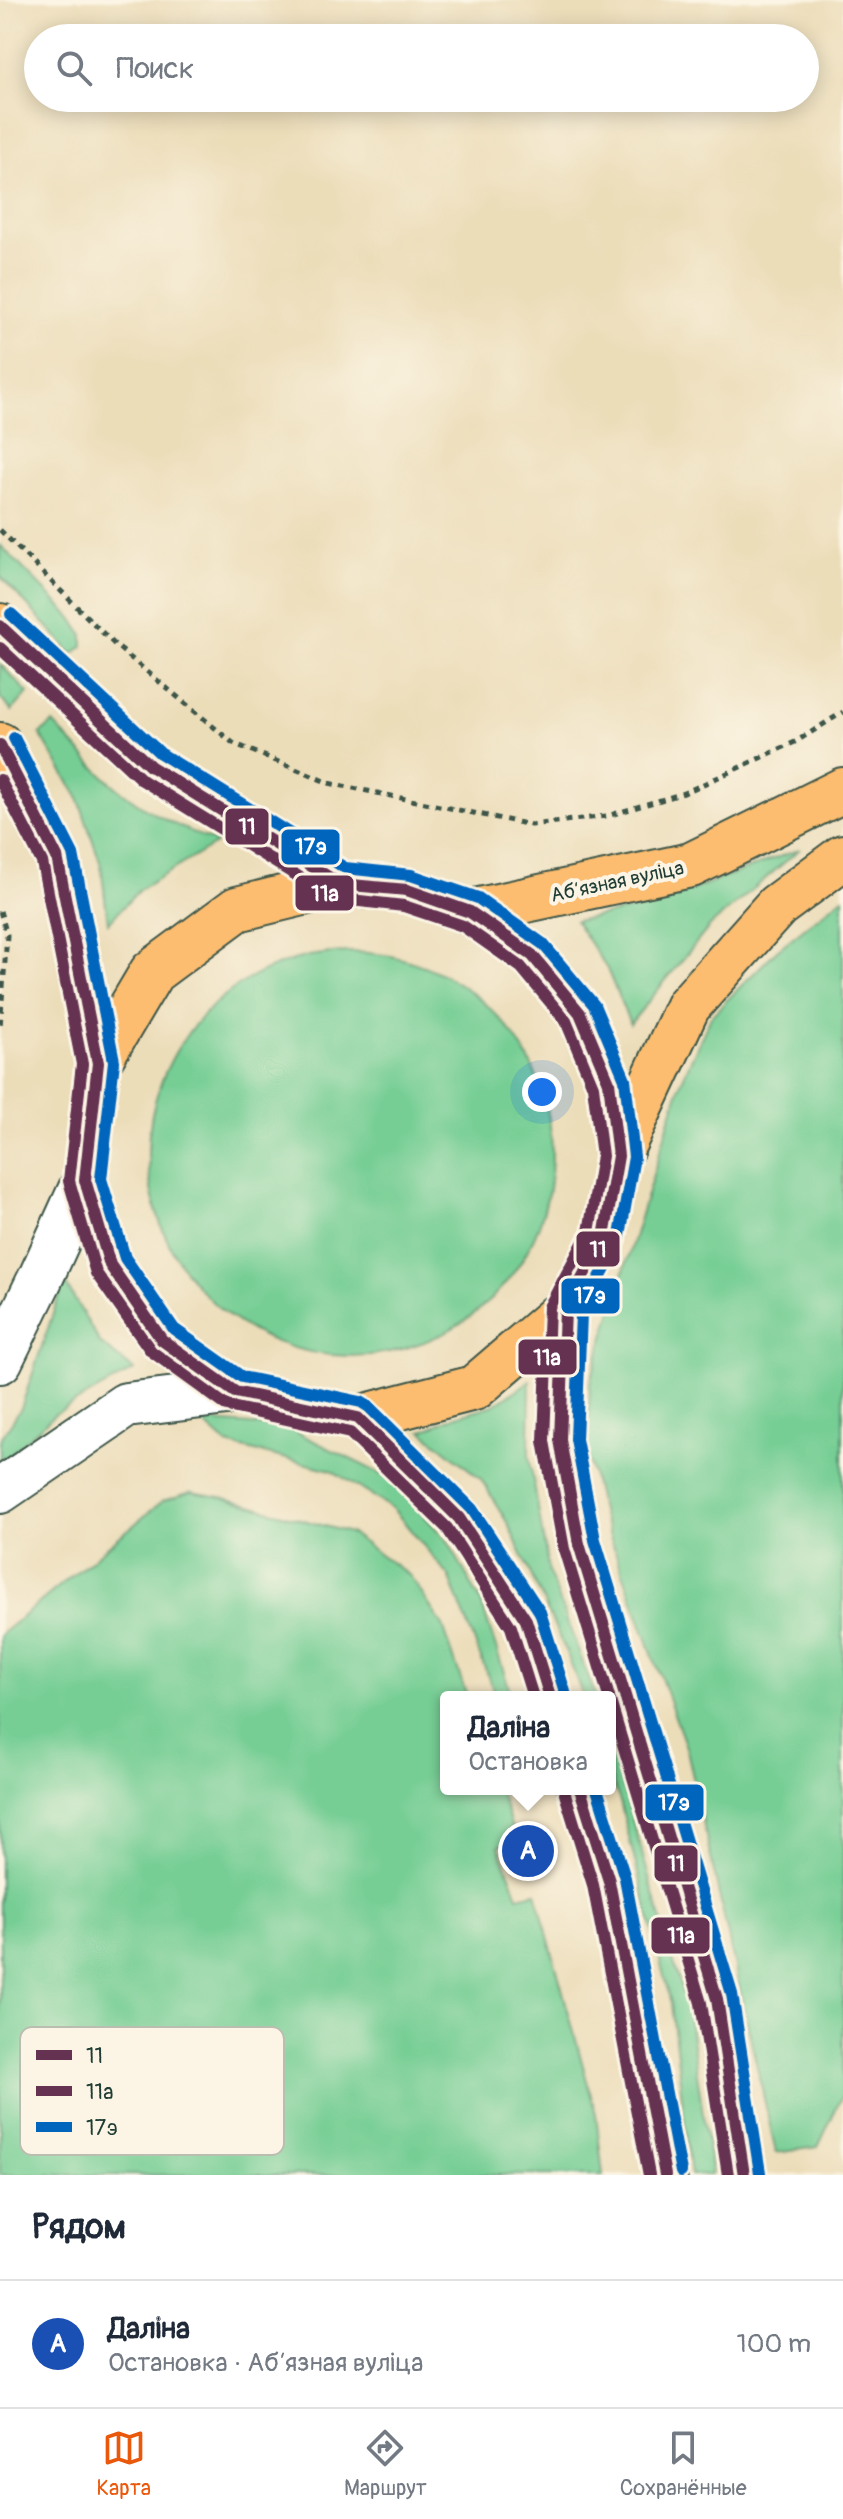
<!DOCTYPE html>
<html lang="ru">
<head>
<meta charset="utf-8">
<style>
	:root { --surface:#fff; --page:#f6f6f7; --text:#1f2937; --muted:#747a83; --line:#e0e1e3; --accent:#ea580c }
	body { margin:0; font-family:Pangolin,sans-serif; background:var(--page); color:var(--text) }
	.you { position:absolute; left:542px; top:1092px; width:28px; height:28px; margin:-20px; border:6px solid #fff; border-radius:50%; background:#1a73e8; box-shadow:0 0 0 12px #1a73e833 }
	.badge { display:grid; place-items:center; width:52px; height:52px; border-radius:50%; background:var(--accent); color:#fff; font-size:26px; font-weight:700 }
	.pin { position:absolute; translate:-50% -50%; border:4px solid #fff; box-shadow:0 2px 8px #0006 }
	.popup { position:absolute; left:440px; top:1691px; width:176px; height:104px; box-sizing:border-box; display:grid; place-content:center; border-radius:8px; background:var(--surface); filter:drop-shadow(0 2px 6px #0005); font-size:26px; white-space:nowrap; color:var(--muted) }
	.popup b { font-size:30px; color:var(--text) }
	.popup::after { content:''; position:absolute; left:50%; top:100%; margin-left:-16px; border:16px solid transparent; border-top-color:var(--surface) }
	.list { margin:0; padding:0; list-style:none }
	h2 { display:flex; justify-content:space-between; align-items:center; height:104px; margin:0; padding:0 32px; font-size:34px }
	h2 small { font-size:26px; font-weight:400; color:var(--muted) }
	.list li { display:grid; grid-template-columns:52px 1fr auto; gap:24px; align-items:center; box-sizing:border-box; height:128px; padding:0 32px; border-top:2px solid var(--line) }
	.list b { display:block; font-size:30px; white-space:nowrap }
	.list p { margin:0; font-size:26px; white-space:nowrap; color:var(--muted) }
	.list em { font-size:26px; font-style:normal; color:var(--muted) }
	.icon { flex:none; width:44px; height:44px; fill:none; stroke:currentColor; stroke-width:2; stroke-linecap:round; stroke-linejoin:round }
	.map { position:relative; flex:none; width:843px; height:2175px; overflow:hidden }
	.search { position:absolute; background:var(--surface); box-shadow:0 4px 20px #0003; left:24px; right:24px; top:24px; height:88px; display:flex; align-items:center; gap:20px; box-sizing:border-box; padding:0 28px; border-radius:44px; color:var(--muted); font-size:30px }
	.sheet { height:232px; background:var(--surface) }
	nav { display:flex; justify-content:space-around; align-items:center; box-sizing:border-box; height:112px; border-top:2px solid var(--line); background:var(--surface); font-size:22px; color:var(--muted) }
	nav a { display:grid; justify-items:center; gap:4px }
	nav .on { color:var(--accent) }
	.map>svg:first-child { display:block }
	.green { fill:#76ce94; stroke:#4a8664; stroke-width:2 }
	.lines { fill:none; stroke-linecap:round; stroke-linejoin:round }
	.minor-casing { stroke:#3e5548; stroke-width:48 }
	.tertiary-casing { stroke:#3e5548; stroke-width:48 }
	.primary-casing { stroke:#3e5548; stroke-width:48 }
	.path { stroke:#3e5548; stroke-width:5; stroke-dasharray:6 6; stroke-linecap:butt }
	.minor { stroke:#fff; stroke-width:44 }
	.tertiary { stroke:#fff; stroke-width:44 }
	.primary { stroke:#fcbd6f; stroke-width:44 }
	.bus-1-casing { stroke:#fcf5e5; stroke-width:18 }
	.bus-2-casing { stroke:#fcf5e5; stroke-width:18 }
	.bus-3-casing { stroke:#fcf5e5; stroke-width:18 }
	.bus-1 { stroke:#653251; stroke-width:12 }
	.bus-2 { stroke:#653251; stroke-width:12 }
	.bus-3 { stroke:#0065bd; stroke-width:12 }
	.labels { text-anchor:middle; stroke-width:8; stroke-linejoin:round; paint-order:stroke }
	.street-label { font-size:20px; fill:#1f3d34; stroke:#fcf5e5 }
	.key { fill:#fcf5e5; stroke:#babeb0; stroke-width:2 }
	.key-label { font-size:22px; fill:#1f3d34 }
	.line-badge { stroke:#fcf5e5; stroke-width:3 }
	.badge-label { font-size:22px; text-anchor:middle; font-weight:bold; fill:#fff }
</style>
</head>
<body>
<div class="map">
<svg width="843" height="2175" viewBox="0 0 843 2175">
	<rect width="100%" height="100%" fill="#fcf5e5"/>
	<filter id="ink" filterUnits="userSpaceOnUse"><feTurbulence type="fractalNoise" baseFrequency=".0125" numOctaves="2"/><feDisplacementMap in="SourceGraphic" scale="16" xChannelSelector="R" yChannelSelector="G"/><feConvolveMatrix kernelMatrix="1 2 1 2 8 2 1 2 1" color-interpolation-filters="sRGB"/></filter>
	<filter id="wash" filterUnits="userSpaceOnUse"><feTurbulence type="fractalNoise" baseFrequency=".006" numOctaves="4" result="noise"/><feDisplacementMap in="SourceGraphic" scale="32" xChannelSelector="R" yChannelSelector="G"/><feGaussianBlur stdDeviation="1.8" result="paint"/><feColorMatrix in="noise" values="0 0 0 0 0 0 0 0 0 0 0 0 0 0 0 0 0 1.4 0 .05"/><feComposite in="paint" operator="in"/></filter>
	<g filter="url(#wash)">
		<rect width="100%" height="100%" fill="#ecddb9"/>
		<g class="green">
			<polygon points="0,545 72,618 83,635 83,646 73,654 0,576"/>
			<polygon points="0,664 28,693 12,711 0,698"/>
			<path d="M53 723C77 748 101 777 129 797 155 817 187 830 217 843L139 890 108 923 101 865 78 797 40 734Z"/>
			<polygon points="800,849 710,926 630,1024 607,969 575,921 649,906"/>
			<polygon points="843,897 843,2094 818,2147 776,2153 687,1750 602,1515 587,1452 590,1383 681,1082 711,1016 777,950"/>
			<circle cx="350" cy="1154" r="202"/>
			<polygon points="64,1281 100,1343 134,1370 55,1414 0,1464 0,1440 21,1408"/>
			<polygon points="530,1381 529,1455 549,1573 596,1697 583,1697 567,1654 508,1524 481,1479 422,1431 456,1416 494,1405"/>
			<polygon points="201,1421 288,1428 387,1477 448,1541 481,1602 512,1697 496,1697 449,1576 393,1509 331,1470 227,1444"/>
			<polygon points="191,1492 221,1497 350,1533 410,1576 443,1626 467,1697 446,1697 446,1789 499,1789 515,1837 499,1846 518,1896 536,1892 596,2114 603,2175 0,2175 0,1635 163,1501"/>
			<polygon points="610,1743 688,2011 712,2175 691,2175 671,2004 620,1802 610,1775"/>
		</g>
	</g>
	<g filter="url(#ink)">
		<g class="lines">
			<g class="minor-casing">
				<g id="minor">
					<polyline points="0,1361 41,1277 85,1180"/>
					<polyline points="0,1491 126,1405 235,1392"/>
				</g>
			</g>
			<g class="tertiary-casing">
				<g id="tertiary">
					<polyline points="565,1310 560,1440 579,1544 717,1999 744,2175"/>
					<polyline points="358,1418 459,1518 526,1620 550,1697"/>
					<polyline points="580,1789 609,1881 665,2175"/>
				</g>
			</g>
			<g class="primary-casing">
				<g id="primary">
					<polyline points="0,626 150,766 340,884"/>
					<polyline points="0,745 57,857 98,1063"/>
					<polyline points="470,912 691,865 843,790"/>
					<polyline points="618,1156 609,1082 580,1013 532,955 470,912 407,890 340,884 237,909 152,972 98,1063 85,1180 110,1265 162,1340 235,1392 358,1418 474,1388 565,1310 604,1237 618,1156 688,1006 777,906 843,857"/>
				</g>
			</g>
			<g class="path">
				<polyline points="0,530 115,645 233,743 329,783 531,825 607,816 684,793 797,741 843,712"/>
				<polyline points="0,911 7,935 0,1027"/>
			</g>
			<use href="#minor" class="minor"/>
			<use href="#tertiary" class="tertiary"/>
			<use href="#primary" class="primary"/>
			<g class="bus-1-casing">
				<g id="bus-1">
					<polyline points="0,626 150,766 340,884 407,890 470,912 532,955 580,1013 609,1082 618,1156 604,1237 565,1310 560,1440 579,1544 717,1999 744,2175"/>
					<polyline points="0,745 57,857 98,1063 85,1180 110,1265 162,1340 235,1392 358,1418 459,1518 526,1620 550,1697"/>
					<polyline points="580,1789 609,1881 665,2175"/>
				</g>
			</g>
			<g class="bus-2-casing">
				<g id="bus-2">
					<polyline points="0,648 142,780 333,898 404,906 463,926 521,967 566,1021 593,1086 602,1156 589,1232 549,1307 544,1441 564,1549 609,1697"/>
					<polyline points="0,780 42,862 82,1064 69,1181 96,1273 151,1351 227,1406 350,1433 447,1528 511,1627 533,1697"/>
					<polyline points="610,1701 701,2003 728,2175"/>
					<polyline points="565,1794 593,1885 649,2175"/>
				</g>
			</g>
			<g class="bus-3-casing">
				<g id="bus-3">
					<polyline points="11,614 160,753 345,868 411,875 478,898 543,944 594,1005 625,1079 634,1157 619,1241 581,1314 576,1439 595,1540 732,1994 760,2173"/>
					<polyline points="14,738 73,854 114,1061 101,1179 125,1258 174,1329 242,1377 361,1402 369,1407 472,1509 540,1612 565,1692"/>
					<polyline points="597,1789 625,1878 681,2172"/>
				</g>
			</g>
			<use href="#bus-1" class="bus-1"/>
			<use href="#bus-2" class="bus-2"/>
			<use href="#bus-3" class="bus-3"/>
		</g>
	</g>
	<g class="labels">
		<g class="street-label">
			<text transform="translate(617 881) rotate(-12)" y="7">Абʼязная вуліца</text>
		</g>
	</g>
	<rect x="20" y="2027" width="264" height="128" rx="12" class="key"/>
	<rect x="36" y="2050" width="36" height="10" fill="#653251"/>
	<rect x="36" y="2086" width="36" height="10" fill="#653251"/>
	<rect x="36" y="2122" width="36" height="10" fill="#0065bd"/>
	<g class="key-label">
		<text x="86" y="2063">11</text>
		<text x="86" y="2099">11а</text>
		<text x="86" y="2135">17э</text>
	</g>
	<g class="line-badge">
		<rect x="224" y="807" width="46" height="39" rx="8" fill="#653251"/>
		<rect x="280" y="828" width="61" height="38" rx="8" fill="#0065bd"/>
		<rect x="294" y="874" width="61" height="38" rx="8" fill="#653251"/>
		<rect x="575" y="1230" width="46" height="38" rx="8" fill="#653251"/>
		<rect x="560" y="1277" width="61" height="38" rx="8" fill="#0065bd"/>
		<rect x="517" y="1338" width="61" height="38" rx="8" fill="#653251"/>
		<rect x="644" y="1783" width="61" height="39" rx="8" fill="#0065bd"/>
		<rect x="653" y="1844" width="46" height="39" rx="8" fill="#653251"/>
		<rect x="650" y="1916" width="61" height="39" rx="8" fill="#653251"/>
	</g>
	<g class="badge-label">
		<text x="247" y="834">11</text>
		<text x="311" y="854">17э</text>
		<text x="325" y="901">11а</text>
		<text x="598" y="1257">11</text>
		<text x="590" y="1303">17э</text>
		<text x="547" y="1365">11а</text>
		<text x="674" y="1810">17э</text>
		<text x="676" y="1871">11</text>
		<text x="681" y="1943">11а</text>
	</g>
</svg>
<div class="you"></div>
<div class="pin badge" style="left:528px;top:1851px;background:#1a4fb4">A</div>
<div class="popup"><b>Даліна</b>Остановка</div>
<div class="search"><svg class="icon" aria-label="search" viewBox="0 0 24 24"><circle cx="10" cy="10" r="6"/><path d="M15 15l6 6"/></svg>Поиск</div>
</div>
<section class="sheet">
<h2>Рядом<small></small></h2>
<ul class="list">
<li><span class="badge" style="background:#1a4fb4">A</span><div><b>Даліна</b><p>Остановка · Абʼязная вуліца</p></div><em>100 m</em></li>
</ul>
</section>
<nav>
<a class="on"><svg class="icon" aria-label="map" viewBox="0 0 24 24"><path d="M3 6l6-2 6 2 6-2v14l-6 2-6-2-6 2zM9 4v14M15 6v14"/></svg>Карта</a>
<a><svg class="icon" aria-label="directions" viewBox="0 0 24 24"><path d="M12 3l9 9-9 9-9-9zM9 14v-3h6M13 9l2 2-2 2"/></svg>Маршрут</a>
<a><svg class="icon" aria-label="saved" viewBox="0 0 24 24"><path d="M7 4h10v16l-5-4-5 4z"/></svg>Сохранённые</a>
</nav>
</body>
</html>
